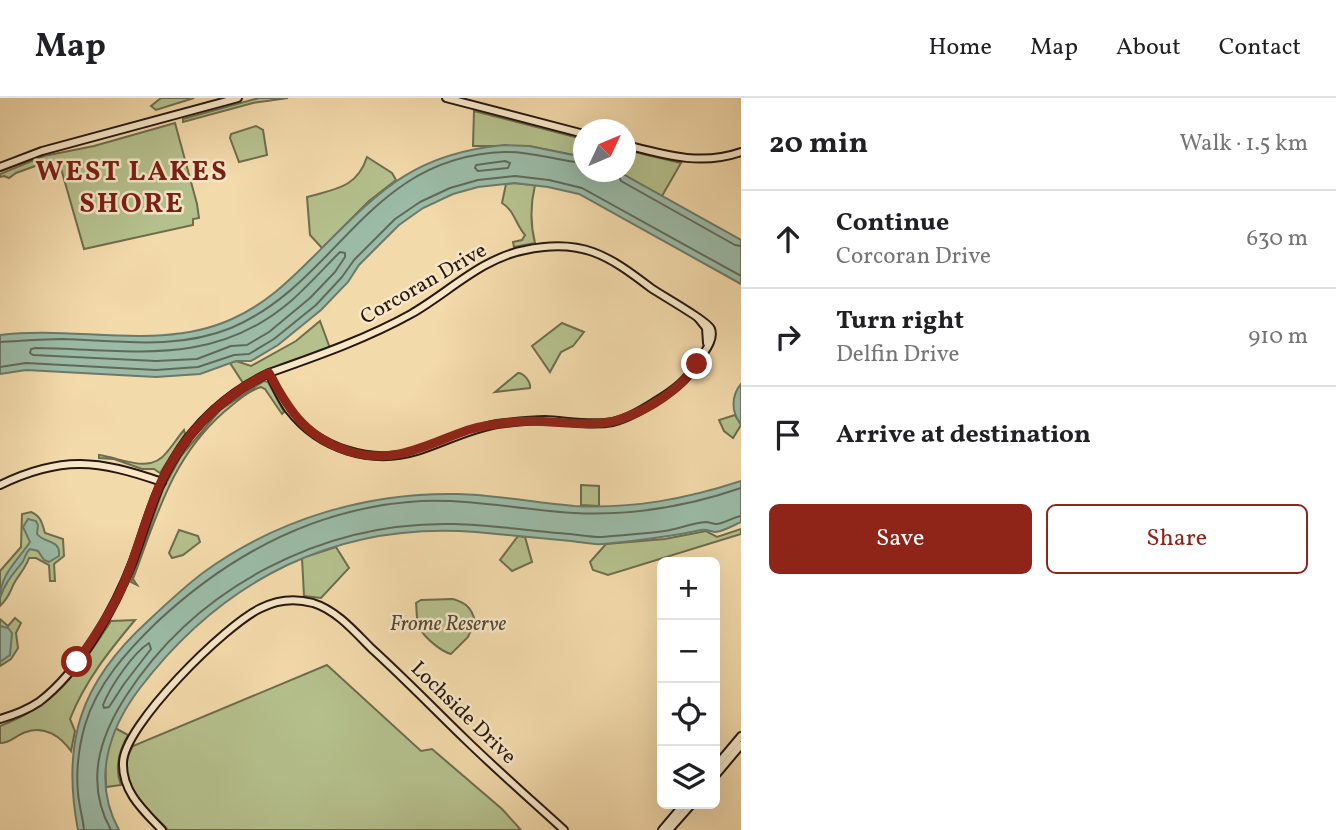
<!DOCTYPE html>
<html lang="en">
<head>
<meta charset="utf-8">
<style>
	:root { --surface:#fff; --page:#f2f2f2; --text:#202124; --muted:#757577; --line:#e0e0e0; --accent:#8f2418 }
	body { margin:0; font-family:Vollkorn,serif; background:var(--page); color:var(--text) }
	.controls { position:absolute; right:21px; bottom:21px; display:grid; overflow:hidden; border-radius:10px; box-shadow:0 7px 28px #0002 }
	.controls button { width:63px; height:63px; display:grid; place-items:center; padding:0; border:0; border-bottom:2px solid var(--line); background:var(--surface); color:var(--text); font:35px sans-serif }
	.compass { position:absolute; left:573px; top:21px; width:63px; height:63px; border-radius:50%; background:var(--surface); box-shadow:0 7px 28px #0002; rotate:46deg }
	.stop { position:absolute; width:21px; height:21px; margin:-16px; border:5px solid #8f2418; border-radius:50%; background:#fff }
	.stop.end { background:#8f2418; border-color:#fff; box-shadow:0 2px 7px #0008 }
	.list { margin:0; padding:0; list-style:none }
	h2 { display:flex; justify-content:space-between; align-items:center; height:91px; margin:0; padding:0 28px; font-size:30px }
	h2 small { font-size:23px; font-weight:400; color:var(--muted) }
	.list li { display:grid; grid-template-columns:46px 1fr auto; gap:21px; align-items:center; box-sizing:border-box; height:98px; padding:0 28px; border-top:2px solid var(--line) }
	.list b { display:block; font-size:26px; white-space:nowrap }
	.list p { margin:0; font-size:23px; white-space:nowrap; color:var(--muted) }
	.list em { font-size:23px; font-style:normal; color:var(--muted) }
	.actions { display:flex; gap:14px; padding:21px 28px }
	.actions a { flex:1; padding:16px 0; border:2px solid var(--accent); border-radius:10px; text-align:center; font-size:24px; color:var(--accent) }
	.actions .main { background:var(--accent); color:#fff }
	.icon { flex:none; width:38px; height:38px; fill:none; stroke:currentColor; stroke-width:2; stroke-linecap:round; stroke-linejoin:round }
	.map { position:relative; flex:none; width:741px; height:732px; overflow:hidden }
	header { display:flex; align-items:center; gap:42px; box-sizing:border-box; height:98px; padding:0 35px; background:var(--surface); border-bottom:2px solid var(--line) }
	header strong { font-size:33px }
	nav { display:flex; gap:38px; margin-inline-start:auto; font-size:24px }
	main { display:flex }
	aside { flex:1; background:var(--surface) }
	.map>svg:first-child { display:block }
	.green { fill:#b5c18d; stroke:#6e6c4e; stroke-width:2 }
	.water { fill:#9bbba7; stroke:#6c796a; stroke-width:2 }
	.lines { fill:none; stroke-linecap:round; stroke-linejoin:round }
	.shore { stroke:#60695a; stroke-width:2 }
	.secondary-casing { stroke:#26170e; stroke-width:10 }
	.secondary { stroke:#f7e7c8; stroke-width:6 }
	.route { stroke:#8f2418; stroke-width:9 }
	.labels { text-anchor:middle; stroke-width:5; stroke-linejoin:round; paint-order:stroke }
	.street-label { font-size:21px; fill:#26170e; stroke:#f7e7c8 }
	.park-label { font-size:21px; font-style:italic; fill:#514a34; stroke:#f7e7c8 }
	.district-label { font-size:28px; font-weight:bold; letter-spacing:2px; fill:#7a1f14; stroke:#f7e7c8 }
</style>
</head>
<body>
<header>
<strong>Map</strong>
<nav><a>Home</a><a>Map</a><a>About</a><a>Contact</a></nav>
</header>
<main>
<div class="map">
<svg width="741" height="732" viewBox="0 0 741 732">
	<rect width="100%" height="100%" fill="#f3daab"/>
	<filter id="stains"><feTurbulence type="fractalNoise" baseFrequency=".00286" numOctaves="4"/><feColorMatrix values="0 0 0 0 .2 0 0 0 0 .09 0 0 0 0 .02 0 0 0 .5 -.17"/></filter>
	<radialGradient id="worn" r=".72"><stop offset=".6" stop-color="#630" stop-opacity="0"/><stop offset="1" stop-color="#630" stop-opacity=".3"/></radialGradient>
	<g class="green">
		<polygon points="161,0 194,0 156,12 151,8"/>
		<polygon points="259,0 288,0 253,5 183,24 183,21"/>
		<polygon points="474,13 583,41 583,59 529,48 473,48"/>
		<polygon points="175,25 197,106 199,120 193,121 193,127 84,151 60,67 49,63 16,75 9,80 4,78 0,79 0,76 44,58 94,48"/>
		<polygon points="256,28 263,32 267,57 239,64 230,40 231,36"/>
		<polygon points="626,52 681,65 662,98 619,74 626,74"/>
		<path d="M367 59 392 75 396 82 369 103 322 150 310 137 307 99C335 91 357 90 367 59Z"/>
		<path d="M514 85 535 87C530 108 530 125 535 145L514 149 513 144 522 142 525 137C516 127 514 112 502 105L506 86Z"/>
		<polygon points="320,223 331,253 245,288 230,265 236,263 251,268 296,243"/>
		<polygon points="562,225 584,234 573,248 561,254 550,274 532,248"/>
		<path d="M518 275C524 275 531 284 530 290L495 294Z"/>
		<path d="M264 283 268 284 284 314 282 316 265 291 261 289C248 293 236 304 225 313 172 359 157 417 133 481L137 487 131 484 163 391 181 358 220 312Z"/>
		<polygon points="735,317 741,327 733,340 724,333 719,322"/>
		<path d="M184 332 185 336 160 375 154 371H142L114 361 99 360V357C122 360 150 377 167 354 173 347 178 339 184 332Z"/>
		<polygon points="581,387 599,388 599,408 581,407"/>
		<path d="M31 414C41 418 42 425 45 435L63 441 64 458 54 466 55 483H50L49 467 36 460H29C26 469 21 474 16 482 9 493 12 496 0 508V473L21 449 22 416Z"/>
		<polygon points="741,431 741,436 608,477 593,472 590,464 606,446 665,441 706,433 717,439"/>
		<polygon points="179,432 198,438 200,444 183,457 172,460 169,455"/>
		<polygon points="518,438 525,439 532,464 512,473 500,462"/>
		<polygon points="336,449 349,470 321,500 304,498 302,460"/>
		<path d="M453 501C466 505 471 509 475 523L468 539 451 556C440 553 424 539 419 529 416 522 417 512 416 505L421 502Z"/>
		<polygon points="15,520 21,525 16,535 18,550 11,561 0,568 0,521 8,528"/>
		<path d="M135 522C109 553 85 583 70 621L75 633 71 653C61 639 45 627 26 634 16 637 11 645 0 645V628C58 606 78 573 111 523Z"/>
		<path d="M327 567 421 653 432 651 502 711 521 732H168C147 710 112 681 133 648Z"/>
		<path d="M115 630 128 637C119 653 114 670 121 687L106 689 105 662Z"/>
	</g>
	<g class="water">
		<path d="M504 47 529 48 583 59 584 74H619L741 142V186L579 96 548 89 514 85 478 89 453 96 423 110 399 127 359 167 348 184 321 212 278 247 251 263H236L200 276 156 279 26 272 0 276V237C76 227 160 254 232 221 264 207 288 184 312 160 376 97 409 56 504 47Z"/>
		<path d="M741 286V326C731 314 731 298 741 286Z"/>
		<path d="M741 383V424C734 427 724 433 716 434 711 434 708 431 701 432 669 439 634 443 603 446 592 447 581 444 571 443 539 440 508 437 476 434 338 423 223 481 140 590 108 632 92 683 119 732H78C61 643 81 584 148 523 166 506 184 489 204 474 277 421 368 394 458 396 497 397 536 405 574 408 633 411 686 401 741 383Z"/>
		<path d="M28 421 36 423 38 427 37 436C45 446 61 441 59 458L49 464 44 462 38 453 30 451C24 456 26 461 21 466 12 477 5 485 0 500 0 477 18 462 30 444L23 429Z"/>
		<polygon points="0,528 8,530 12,535 10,557 0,564"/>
	</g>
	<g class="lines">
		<g class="shore">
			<polygon points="505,63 510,65 508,70 478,73 475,70 476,67"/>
			<polyline points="617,74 621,83 735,147 741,148"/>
			<path d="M340 154 345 155V159L335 174 310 200 269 234 247 247 231 248 197 261 156 263 33 257 30 255 31 251 35 250C130 251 212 271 291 203 308 188 324 170 340 154Z"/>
			<path d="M0 244C21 243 42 241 63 241 120 243 177 252 231 230 338 185 368 58 505 54 532 53 557 63 584 65"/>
			<polyline points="0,269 26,265 156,272 198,269 234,257 249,256 274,241 316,207 342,179 354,162 395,121 420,104 450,90 478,82 515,78 549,82 582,90 741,178"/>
			<path d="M149 545 151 551 124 586 109 609 104 610 103 607C110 589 133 555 149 545Z"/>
			<path d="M84 732C83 720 79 708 78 695 76 674 79 648 85 627 97 586 127 553 157 524 231 455 318 409 421 403 473 401 523 412 574 415 633 418 686 409 741 390"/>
			<path d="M111 732C85 685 99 640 126 598 197 488 324 423 454 426 492 427 531 433 570 436 580 437 591 439 601 439 622 437 644 436 665 433 678 431 692 425 706 424 709 424 713 426 716 426 724 426 733 419 741 418"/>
		</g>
		<g class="secondary-casing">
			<g id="secondary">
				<polyline points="446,0 584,36"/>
				<path d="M626 47C665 57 701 68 741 54"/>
				<polyline points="0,69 42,53 238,0"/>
				<polyline points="698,220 706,230 707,245"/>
				<path d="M0 387C62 357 98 362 162 384"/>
				<path d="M0 621C14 617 27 612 39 604 80 573 115 510 133 463 145 430 154 394 172 364 194 325 229 294 269 275 317 258 366 241 411 216 448 195 482 160 525 152 582 140 608 157 651 190 661 197 709 224 711 231 715 242 704 254 698 264 687 282 674 292 656 303 643 311 629 320 613 324 591 328 567 323 545 322 529 322 513 324 497 326 469 331 445 344 417 353 371 367 319 351 289 312 281 301 275 288 269 275"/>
				<polyline points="715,669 741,638"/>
				<polyline points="715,678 741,647"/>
				<path d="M162 732C144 713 122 694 123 665 123 628 226 526 261 510 277 502 295 500 313 505 336 512 354 533 371 550 404 580 434 611 466 642 498 673 531 702 564 732"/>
				<polyline points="662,732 684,706"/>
				<polyline points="669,732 692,706"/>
			</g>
		</g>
		<use href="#secondary" class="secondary"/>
	</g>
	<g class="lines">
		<path class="route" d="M77 564C94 539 112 513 124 485 138 452 146 417 161 384 183 337 221 298 269 275 290 315 309 343 355 355 397 366 430 345 468 332 482 328 499 325 515 324 547 320 591 332 621 321 650 311 680 292 697 266"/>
	</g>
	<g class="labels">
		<g class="street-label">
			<text transform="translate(423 185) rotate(-30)" y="7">Corcoran Drive</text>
			<text transform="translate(464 614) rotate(44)" y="7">Lochside Drive</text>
		</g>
		<g class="park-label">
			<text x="448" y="532">Frome Reserve</text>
		</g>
		<g class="district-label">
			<text x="132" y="82">WEST LAKES<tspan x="132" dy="32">SHORE</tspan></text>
		</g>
	</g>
	<rect width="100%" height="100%" filter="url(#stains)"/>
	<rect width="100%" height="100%" fill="url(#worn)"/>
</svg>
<div class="controls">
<button>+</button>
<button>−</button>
<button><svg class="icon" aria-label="locate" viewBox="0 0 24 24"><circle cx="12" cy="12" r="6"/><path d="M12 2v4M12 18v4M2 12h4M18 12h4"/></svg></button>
<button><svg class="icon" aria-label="layers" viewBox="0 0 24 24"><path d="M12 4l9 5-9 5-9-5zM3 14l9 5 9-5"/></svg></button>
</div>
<svg class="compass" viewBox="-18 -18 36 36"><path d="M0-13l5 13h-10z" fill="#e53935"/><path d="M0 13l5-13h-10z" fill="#757577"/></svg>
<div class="stop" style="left:77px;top:564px"></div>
<div class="stop end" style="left:697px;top:266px"></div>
</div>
<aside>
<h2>20 min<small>Walk · 1.5 km</small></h2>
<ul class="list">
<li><svg class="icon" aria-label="ahead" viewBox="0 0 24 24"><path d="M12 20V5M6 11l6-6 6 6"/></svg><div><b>Continue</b><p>Corcoran Drive</p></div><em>630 m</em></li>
<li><svg class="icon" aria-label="right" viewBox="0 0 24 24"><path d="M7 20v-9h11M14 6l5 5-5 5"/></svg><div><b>Turn right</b><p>Delfin Drive</p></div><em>910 m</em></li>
<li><svg class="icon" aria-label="arrive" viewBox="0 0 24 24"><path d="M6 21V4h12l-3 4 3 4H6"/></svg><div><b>Arrive at destination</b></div></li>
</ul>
<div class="actions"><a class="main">Save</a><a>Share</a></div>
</aside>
</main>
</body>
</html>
